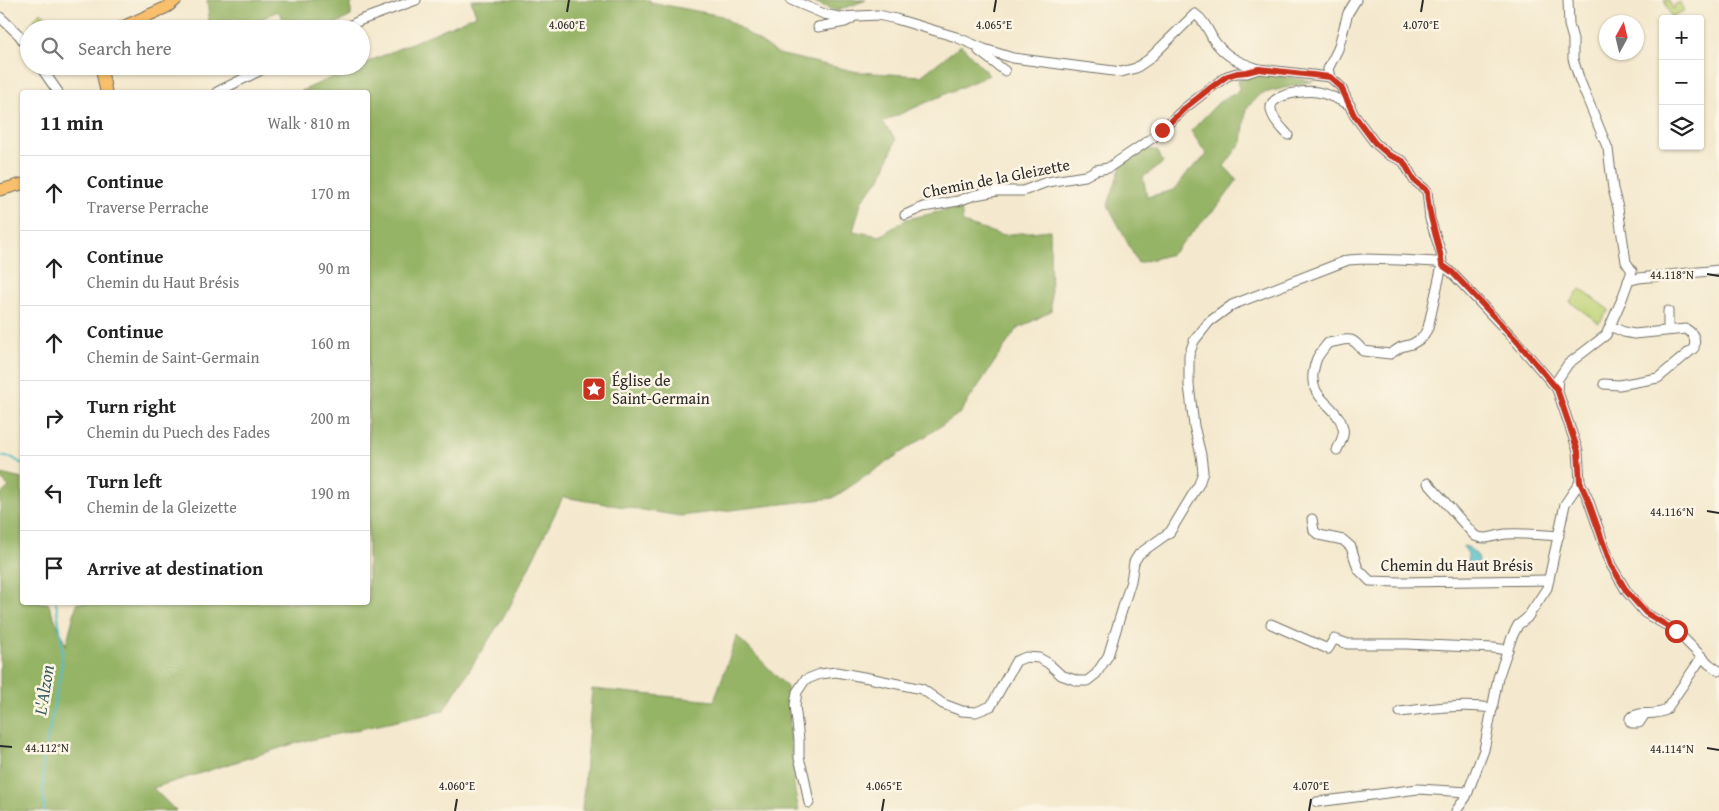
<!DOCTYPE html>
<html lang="en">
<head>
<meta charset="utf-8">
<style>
	:root { --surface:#fff; --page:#f6f6f6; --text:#222; --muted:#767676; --line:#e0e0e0 }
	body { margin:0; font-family:"Gentium Book Plus",serif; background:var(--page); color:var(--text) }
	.controls { position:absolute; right:15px; top:15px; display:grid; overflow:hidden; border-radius:5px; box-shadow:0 1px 4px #0004 }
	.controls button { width:45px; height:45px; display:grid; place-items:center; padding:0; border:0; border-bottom:1px solid var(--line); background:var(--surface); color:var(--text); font:25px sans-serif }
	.compass { position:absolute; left:1599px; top:15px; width:45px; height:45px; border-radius:50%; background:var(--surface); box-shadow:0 1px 4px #0004; rotate:8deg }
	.stop { position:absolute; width:15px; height:15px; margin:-11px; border:4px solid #c8321e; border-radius:50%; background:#fff }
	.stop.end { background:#c8321e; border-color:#fff; box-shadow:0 1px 5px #0008 }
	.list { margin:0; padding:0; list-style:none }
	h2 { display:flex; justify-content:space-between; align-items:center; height:65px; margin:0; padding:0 20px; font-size:21px }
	h2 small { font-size:16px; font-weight:400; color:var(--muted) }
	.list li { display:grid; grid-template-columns:32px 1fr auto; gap:15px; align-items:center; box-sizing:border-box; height:75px; padding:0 20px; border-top:1px solid var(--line) }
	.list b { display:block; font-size:19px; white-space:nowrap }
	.list p { margin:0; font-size:16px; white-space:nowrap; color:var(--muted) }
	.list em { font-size:16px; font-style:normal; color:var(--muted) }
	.icon { flex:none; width:28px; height:28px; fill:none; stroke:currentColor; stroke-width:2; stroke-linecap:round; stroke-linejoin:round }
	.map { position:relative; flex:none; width:1719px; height:811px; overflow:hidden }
	.search { position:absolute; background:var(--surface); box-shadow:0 1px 4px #0004; left:20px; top:20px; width:350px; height:55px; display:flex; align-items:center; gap:12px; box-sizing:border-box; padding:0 18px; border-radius:28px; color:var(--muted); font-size:19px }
	.panel { position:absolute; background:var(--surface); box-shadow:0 1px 4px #0004; left:20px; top:90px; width:350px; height:515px; border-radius:5px }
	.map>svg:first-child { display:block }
	.green { fill:#bed275; stroke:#747e50 }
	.forest { fill:#96b466; stroke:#607048 }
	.water { fill:#4fbdc6; stroke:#3d7478 }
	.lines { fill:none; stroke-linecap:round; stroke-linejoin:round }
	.stream { stroke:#4fbdc6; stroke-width:2 }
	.minor-casing { stroke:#716e64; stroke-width:11 }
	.major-casing { stroke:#716e64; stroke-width:13 }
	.minor { stroke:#fff; stroke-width:9 }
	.major { stroke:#f8bf6c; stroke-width:11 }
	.route { stroke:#c8321e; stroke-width:6 }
	.ticks { fill:none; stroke:#2b2b2b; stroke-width:2 }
	.labels { text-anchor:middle; stroke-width:5; stroke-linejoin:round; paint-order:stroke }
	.street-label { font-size:16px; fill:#2b2b2b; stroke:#fcf5e5 }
	.poi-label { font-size:16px; fill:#2b2b2b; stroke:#fcf5e5; text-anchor:start }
	.water-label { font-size:18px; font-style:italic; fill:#385e61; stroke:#fcf5e5 }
	.ticks-label { font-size:12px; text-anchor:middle; fill:#2b2b2b; stroke:#fcf5e5; stroke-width:5; stroke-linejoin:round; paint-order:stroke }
</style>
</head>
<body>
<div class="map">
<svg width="1719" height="811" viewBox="0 0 1719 811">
	<rect width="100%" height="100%" fill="#fcf5e5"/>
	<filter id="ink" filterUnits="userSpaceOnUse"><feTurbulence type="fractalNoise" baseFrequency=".02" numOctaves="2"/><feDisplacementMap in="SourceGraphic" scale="10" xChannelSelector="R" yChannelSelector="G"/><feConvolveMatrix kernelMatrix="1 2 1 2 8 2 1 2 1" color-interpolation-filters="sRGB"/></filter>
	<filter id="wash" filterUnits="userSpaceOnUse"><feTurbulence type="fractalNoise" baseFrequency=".0096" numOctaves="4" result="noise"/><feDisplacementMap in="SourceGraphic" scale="20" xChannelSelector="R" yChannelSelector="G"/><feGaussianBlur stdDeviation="1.12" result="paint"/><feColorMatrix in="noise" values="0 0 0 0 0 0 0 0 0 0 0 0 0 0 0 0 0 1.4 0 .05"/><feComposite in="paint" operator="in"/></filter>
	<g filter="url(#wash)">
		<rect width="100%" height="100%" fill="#f4e9ce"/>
		<g class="green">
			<polygon points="1664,0 1669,0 1673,9 1675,8 1674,5 1680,2 1684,11 1674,15 1675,19 1672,19"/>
			<polygon points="40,12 64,29 31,29 29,27"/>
			<polygon points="1580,289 1609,310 1599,323 1570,302"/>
		</g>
		<g class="forest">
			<polygon points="207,0 360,0 351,3 351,16 325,29 289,29 278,11 249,25 235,18 224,29 207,29 209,17"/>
			<polygon points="471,0 650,0 650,2 722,16 778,54 858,72 921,76 961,45 989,75 882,122 896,139 882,176 862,200 853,231 880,236 907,219 961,207 963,223 1001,235 1050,230 1051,311 1016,330 960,413 833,498 680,516 563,497 509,608 443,711 296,743 153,788 176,811 0,811 0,495 9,487 0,478 0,474 22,479 22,602 48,603 66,645 77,603 368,602 368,92 299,92 476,15"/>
			<polygon points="809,0 866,0 837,11"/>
			<polygon points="1260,73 1313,81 1260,94 1246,109 1242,142 1224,166 1237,180 1222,201 1172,254 1138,263 1108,205 1122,163 1144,148 1158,151 1163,163 1143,177 1147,197 1174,190 1188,172 1207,155 1191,131 1219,102 1239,91 1238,79"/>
			<polygon points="737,636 787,687 795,792 799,811 582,811 592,689 714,701"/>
		</g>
		<polygon class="water" points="1463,546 1468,547 1478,556 1479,561 1475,567 1467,564 1468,554"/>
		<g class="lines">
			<g class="stream">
				<polyline points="0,456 13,458 22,464"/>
				<polyline points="44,811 43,764 62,664 62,643 56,602"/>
			</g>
		</g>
	</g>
	<g filter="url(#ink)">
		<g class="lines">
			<g class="minor-casing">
				<g id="minor">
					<path d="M791 0 824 14 839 17 878 15 896 19 956 37 984 49 1013 58 1121 72 1136 68 1149 59 1195 14C1204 20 1208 30 1213 39 1225 57 1240 63 1259 69"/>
					<polyline points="0,17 19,35 29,49"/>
					<polyline points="818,27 845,22 851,19"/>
					<polyline points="343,29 361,20 416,0"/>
					<polyline points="978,47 979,51 1005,71"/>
					<polyline points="40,66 58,92"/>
					<polyline points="217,92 269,66"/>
					<path d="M1288 135C1282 128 1272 119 1271 109 1269 94 1306 90 1317 92 1329 94 1339 100 1350 105"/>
					<polyline points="905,215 923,207 958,201 975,195 997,191 1023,191 1047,182 1085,176 1096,170 1108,168 1154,137 1185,108 1209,89 1227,76 1237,73 1247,73 1259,69 1330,77"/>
					<polyline points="1628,281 1639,278 1719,270"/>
					<polyline points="1668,311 1668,330"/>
					<path d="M1604 384 1619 385 1658 378 1694 348C1696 338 1694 334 1686 329L1634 334 1624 332 1610 326"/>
					<path d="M1337 450C1340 443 1345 435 1343 428 1338 405 1310 400 1313 374 1316 357 1317 357 1328 343 1348 340 1350 334 1363 351L1390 354 1401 347 1412 344 1422 338 1428 328 1442 265 1441 253 1430 219 1427 191 1414 180 1403 161 1389 155 1375 143 1354 115 1341 87 1330 77 1328 69 1338 49 1348 13 1356 0"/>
					<polyline points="1580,482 1588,499 1611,565 1627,592 1645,613 1676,631 1709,664 1719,671"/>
					<path d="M1428 483 1475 536C1489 541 1493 535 1506 534 1524 533 1541 535 1559 536"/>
					<polyline points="1312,519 1314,531 1319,535 1343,540 1351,547 1358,569 1370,581 1400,582 1549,580"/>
					<polyline points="1271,624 1328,649 1334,639 1348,644 1406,644 1493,648 1508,650"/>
					<path d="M1400 712C1431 708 1461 704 1493 708"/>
					<path d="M1645 714 1639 723H1632L1630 721V718C1639 710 1653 717 1666 710L1702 657"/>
					<polyline points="1317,802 1418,789 1468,792"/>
					<polyline points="809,803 804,776 799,758 799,740 795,705 797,692 805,680 820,674 836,672 869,678 922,689 943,704 962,711 976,712 991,706 1016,661 1026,657 1039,658 1048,663 1061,675 1078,681 1087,681 1096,674 1108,656 1131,581 1134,562 1139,554 1170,532 1199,484 1203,472 1201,455 1194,426 1189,385 1189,355 1194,341 1209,322 1232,305 1348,260 1364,259 1400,260 1436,262 1442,265 1452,273 1516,341 1557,389"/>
					<polyline points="1456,811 1466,797 1484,750 1498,678 1512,637 1518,625 1527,618 1547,588 1565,504 1580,482 1578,451 1557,389 1558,379 1568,364 1606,335 1622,299 1632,271 1626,262 1618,208 1613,189 1608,149 1580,81 1573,59 1573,39 1569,25 1568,0"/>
				</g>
			</g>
			<g class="major-casing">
				<g id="major">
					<polyline points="118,29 167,7 176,0"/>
					<polyline points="101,66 106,92"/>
					<polyline points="0,190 22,184"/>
				</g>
			</g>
			<use href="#minor" class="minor"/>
			<use href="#major" class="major"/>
		</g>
	</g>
	<g class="lines" filter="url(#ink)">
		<path class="route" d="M1162 130 1185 108 1209 89 1227 76 1237 73 1247 72 1259 69 1330 77 1341 87 1354 115 1375 143 1389 155 1403 161 1414 180 1427 191C1428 218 1439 239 1442 265L1452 272 1516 340 1557 389 1578 451 1580 482 1588 500 1611 565 1627 592 1646 613 1676 631"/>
	</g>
	<path class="ticks" d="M567 12 569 0M994 12 996 0M1421 12 1423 0M1707 274 1719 276M1707 511 1719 513M0 746 12 747M1707 748 1719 750M455 811 457 799M882 811 884 799M1309 811 1311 799"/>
	<defs>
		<g id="sight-square" transform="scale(1.25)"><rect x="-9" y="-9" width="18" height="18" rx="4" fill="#c8321e" stroke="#fcf5e5"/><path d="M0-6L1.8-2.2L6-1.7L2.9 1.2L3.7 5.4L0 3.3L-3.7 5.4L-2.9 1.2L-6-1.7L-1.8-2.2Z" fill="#fff"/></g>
	</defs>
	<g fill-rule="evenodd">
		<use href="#sight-square" x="594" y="389"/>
	</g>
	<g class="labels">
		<g class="street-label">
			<text transform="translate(996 178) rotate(-11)" y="6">Chemin de la Gleizette</text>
			<text x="1457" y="571">Chemin du Haut Brésis</text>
		</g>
		<g class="poi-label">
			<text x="612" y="386">Église de<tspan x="612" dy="18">Saint-Germain</tspan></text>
		</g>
		<g class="water-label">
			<text transform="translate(44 690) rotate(-81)" y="6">L'Alzon</text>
		</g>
	</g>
	<g class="ticks-label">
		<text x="567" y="29">4.060°E</text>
		<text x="994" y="29">4.065°E</text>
		<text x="1421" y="29">4.070°E</text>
		<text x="1672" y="279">44.118°N</text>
		<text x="1672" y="516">44.116°N</text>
		<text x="47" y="752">44.112°N</text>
		<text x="1672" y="753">44.114°N</text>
		<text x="457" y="790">4.060°E</text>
		<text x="884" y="790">4.065°E</text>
		<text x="1311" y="790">4.070°E</text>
	</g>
</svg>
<div class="controls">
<button>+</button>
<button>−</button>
<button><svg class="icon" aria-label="layers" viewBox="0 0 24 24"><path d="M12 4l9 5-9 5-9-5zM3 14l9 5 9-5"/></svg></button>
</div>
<svg class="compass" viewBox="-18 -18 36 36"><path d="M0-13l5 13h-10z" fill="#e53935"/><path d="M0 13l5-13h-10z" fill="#767676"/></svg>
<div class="stop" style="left:1676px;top:631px"></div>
<div class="stop end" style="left:1162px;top:130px"></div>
<div class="search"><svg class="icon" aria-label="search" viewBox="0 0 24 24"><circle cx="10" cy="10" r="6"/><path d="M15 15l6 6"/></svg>Search here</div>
<section class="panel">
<h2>11 min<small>Walk · 810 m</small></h2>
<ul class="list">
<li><svg class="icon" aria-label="ahead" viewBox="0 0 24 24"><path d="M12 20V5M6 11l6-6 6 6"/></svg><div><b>Continue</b><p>Traverse Perrache</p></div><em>170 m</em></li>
<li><svg class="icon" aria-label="ahead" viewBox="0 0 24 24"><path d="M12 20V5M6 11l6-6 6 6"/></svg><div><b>Continue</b><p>Chemin du Haut Brésis</p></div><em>90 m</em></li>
<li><svg class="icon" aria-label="ahead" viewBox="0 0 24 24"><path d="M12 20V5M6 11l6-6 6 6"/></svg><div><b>Continue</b><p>Chemin de Saint-Germain</p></div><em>160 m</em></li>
<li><svg class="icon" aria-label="right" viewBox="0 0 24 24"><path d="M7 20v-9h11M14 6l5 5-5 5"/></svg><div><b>Turn right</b><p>Chemin du Puech des Fades</p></div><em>200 m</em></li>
<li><svg class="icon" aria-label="left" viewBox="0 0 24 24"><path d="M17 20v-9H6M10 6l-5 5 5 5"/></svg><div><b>Turn left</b><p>Chemin de la Gleizette</p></div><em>190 m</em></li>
<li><svg class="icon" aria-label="arrive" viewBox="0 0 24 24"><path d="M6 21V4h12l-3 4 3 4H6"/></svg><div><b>Arrive at destination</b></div></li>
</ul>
</section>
</div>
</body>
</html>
